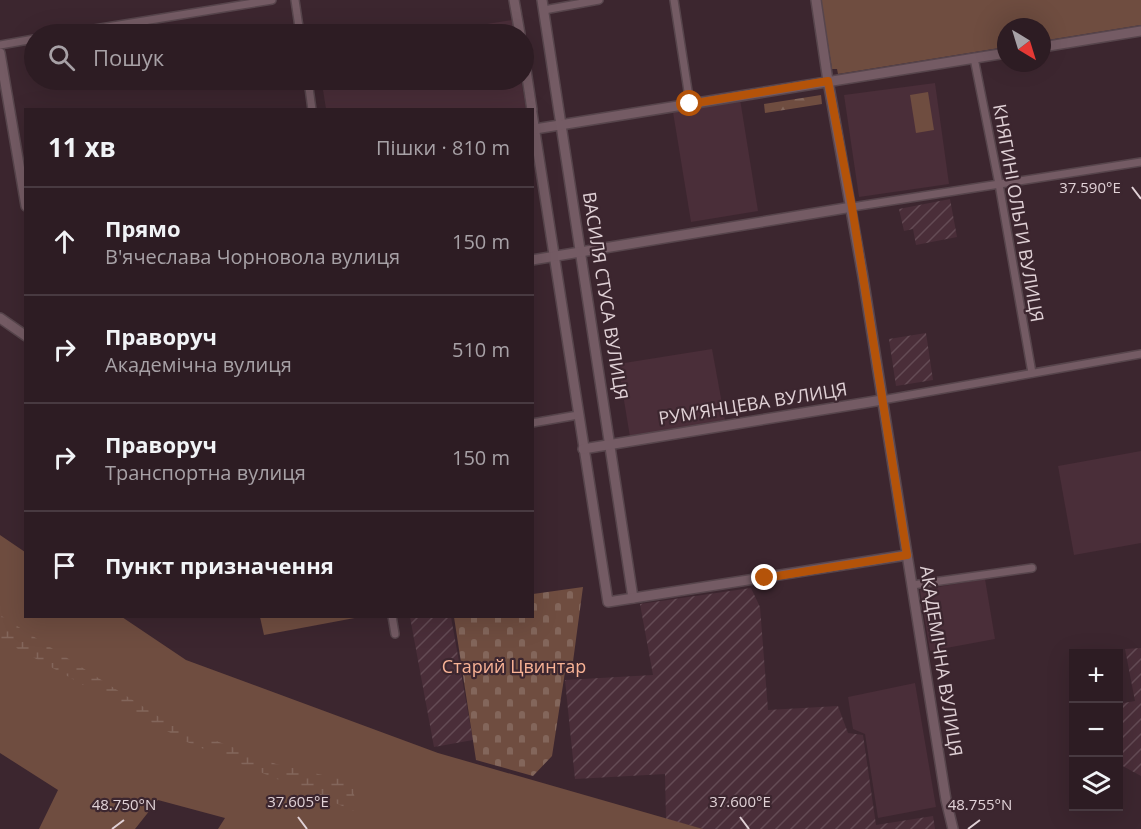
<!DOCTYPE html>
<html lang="uk">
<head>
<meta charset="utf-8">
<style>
	:root { --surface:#2d1c23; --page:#392930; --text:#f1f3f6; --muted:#a7a1a6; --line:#483a41 }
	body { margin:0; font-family:"Open Sans",sans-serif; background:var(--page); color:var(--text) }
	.controls { position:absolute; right:18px; bottom:18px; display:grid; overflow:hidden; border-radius:0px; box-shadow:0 6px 24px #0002 }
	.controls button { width:54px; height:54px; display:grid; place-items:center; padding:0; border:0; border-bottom:2px solid var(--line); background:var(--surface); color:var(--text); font:30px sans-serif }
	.compass { position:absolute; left:997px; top:18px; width:54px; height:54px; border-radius:50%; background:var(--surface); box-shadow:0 6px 24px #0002; rotate:142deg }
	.stop { position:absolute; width:18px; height:18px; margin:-14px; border:4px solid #b45309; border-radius:50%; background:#fff }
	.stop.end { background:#b45309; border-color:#fff; box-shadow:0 2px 6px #0008 }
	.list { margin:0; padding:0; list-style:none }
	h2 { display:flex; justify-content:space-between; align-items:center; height:78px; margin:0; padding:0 24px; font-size:26px }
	h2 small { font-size:20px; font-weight:400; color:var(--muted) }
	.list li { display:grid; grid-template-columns:39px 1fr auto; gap:18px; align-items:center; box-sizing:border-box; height:108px; padding:0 24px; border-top:2px solid var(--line) }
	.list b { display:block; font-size:22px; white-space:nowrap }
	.list p { margin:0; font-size:20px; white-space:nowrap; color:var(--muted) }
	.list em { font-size:20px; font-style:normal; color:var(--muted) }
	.icon { flex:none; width:33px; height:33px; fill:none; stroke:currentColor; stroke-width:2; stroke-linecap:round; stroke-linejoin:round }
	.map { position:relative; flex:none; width:1141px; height:829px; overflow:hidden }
	.search { position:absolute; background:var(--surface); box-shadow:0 6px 24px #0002; left:24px; top:24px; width:510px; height:66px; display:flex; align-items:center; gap:15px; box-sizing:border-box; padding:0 21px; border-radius:33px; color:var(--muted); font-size:22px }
	.panel { position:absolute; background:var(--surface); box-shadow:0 6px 24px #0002; left:24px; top:108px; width:510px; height:510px; border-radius:0px }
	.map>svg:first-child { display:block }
	.built { fill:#4a2e39 }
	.industrial { fill:url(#industrial-furrows) }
	.green { fill:#6f4d40 }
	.forest { fill:url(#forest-firs) }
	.wetland { fill:url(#wetland-marsh) }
	.cemetery { fill:url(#cemetery-stones) }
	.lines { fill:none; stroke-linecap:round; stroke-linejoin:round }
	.minor-casing { stroke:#57454c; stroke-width:10 }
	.tertiary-casing { stroke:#57454c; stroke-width:12 }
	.minor { stroke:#745b64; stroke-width:7 }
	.tertiary { stroke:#745b64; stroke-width:9 }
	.route { stroke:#b45309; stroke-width:8 }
	.ticks { fill:none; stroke:#e0d1d6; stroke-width:2 }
	.labels { text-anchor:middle; stroke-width:4.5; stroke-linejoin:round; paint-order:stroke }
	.street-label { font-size:18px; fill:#e0d1d6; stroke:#3c262f }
	.park-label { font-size:18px; fill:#f9b396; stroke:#3c262f }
	.ticks-label { font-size:15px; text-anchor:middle; fill:#e0d1d6; stroke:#3c262f; stroke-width:4.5; stroke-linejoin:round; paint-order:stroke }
</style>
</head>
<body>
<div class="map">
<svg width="1141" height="829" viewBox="0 0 1141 829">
	<defs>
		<pattern id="industrial-furrows" width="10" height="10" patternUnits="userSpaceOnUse" patternTransform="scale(1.5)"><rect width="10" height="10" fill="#4a2e39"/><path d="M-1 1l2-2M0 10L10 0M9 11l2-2" fill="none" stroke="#644b55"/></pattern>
		<pattern id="forest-firs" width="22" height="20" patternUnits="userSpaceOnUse" patternTransform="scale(1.5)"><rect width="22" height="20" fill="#6f4d40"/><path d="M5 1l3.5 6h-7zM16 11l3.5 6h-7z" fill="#83665b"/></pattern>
		<pattern id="wetland-marsh" width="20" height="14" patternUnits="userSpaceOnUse" patternTransform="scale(1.5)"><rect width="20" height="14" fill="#6f4d40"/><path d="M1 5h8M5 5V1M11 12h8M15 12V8" fill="none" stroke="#83665b"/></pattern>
		<pattern id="cemetery-stones" width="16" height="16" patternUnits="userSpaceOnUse" patternTransform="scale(1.5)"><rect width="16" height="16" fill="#6f4d40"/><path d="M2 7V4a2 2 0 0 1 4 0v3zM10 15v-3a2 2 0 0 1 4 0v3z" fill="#83665b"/></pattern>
	</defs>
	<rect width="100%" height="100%" fill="#3c262f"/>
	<g class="built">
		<polygon points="512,20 515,34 425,34"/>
		<polygon points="361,80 521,80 526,109 326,109 323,90 362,84"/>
		<polygon points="935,83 949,184 859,197 844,95"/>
		<polygon points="740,99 758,211 691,222 673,112"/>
		<polygon points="712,349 725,420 630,437 618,364"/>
		<polygon points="1141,451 1141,543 1074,555 1058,466"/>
		<polygon points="985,579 995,639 930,651 920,590"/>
		<polygon points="915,683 936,807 878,818 865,734 853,729 848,697"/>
	</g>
	<g class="industrial">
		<polygon points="950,199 957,237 916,245 913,229 904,231 899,209"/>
		<polygon points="926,333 933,380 896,386 889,339"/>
		<polygon points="751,588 760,607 768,710 838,706 848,733 863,735 876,825 933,816 935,829 703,829 666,819 665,774 575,779 565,680 653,675 640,604"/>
		<polygon points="410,617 451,617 473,740 434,747"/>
		<polygon points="1141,648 1141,776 1119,764 1118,704 1135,701 1125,649"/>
	</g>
	<g class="green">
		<polygon points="821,0 1141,0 1141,25 1042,41 1042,27 1006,27 1006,47 838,74 837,69 832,69"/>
		<polygon points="928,92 934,130 916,133 910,95"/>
		<polygon points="0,535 25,552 26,616 122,617 186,660 438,753 703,829 218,829 225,818 158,800 135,829 39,829 58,790 0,753"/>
		<polygon points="260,617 260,616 360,617 264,635"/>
	</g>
	<polygon class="forest" points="821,95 822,104 765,113 764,104"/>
	<polygon class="wetland" points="0,615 167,722 276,764 352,782 357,812 187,742 0,639"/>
	<polygon class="cemetery" points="583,587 572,669 565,672 552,756 533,776 476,760 454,617 532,616 533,594"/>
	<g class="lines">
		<g class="minor-casing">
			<g id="minor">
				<polyline points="295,0 300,34"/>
				<polyline points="674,0 690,104"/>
				<polyline points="544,10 599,0"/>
				<polyline points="64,34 272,0"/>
				<polyline points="0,45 34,39"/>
				<polyline points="974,58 999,184 1032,373"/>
				<polyline points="308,80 312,110"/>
				<polyline points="852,207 1141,162"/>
				<polyline points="882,400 1141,354"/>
				<polyline points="532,423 578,415"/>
				<polyline points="912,585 1032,568"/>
				<polyline points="392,616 395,634"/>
			</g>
		</g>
		<g class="tertiary-casing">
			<g id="tertiary">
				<polyline points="514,0 520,34"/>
				<polyline points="542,0 633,598"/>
				<polyline points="816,0 828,81 863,277 946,800 953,829"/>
				<polyline points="1042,47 1141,31"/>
				<polyline points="0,53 26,206"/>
				<polyline points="524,57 532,110"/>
				<polyline points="532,113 608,602 907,555"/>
				<polyline points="535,129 1006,53"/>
				<polyline points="532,260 852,207"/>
				<polyline points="0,318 26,336"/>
				<polyline points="583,449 882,400"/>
			</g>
		</g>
		<use href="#minor" class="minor"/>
		<use href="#tertiary" class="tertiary"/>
	</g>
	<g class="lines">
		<polyline class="route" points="690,104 828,81 852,207 907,555 765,578"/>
	</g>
	<path class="ticks" d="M1132 187 1141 199M298 817 307 829M740 817 749 829M112 829 124 820M968 829 980 820"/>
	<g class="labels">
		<g class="street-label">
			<text transform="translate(1018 213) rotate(80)" y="6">КНЯГИНІ ОЛЬГИ ВУЛИЦЯ</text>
			<text transform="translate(605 296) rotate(81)" y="6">ВАСИЛЯ СТУСА ВУЛИЦЯ</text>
			<text transform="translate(753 404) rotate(-9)" y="6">РУМ’ЯНЦЕВА ВУЛИЦЯ</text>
			<text transform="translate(941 661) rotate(81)" y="6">АКАДЕМІЧНА ВУЛИЦЯ</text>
		</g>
		<g class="park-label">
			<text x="514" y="673">Старий Цвинтар</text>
		</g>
	</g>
	<g class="ticks-label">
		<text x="1090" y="193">37.590°E</text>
		<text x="298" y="807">37.605°E</text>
		<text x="740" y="807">37.600°E</text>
		<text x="124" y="810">48.750°N</text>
		<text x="980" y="810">48.755°N</text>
	</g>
</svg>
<div class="controls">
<button>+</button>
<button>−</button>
<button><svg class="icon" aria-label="layers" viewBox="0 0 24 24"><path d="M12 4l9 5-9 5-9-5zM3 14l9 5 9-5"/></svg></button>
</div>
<svg class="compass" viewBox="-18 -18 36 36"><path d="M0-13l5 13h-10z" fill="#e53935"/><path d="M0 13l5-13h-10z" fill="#a7a1a6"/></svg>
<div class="stop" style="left:690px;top:104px"></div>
<div class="stop end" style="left:765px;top:578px"></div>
<div class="search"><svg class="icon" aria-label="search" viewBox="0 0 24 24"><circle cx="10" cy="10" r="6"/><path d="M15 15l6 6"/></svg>Пошук</div>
<section class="panel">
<h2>11 хв<small>Пішки · 810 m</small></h2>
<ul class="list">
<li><svg class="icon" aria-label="ahead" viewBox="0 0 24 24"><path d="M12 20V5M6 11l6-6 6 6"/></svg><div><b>Прямо</b><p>В'ячеслава Чорновола вулиця</p></div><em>150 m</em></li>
<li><svg class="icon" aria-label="right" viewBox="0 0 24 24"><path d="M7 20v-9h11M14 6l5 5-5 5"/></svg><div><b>Праворуч</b><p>Академічна вулиця</p></div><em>510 m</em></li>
<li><svg class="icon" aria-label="right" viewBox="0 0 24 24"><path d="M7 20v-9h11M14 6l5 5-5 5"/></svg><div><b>Праворуч</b><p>Транспортна вулиця</p></div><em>150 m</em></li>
<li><svg class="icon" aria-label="arrive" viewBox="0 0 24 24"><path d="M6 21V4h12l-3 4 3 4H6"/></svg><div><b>Пункт призначення</b></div></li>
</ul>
</section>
</div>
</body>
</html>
